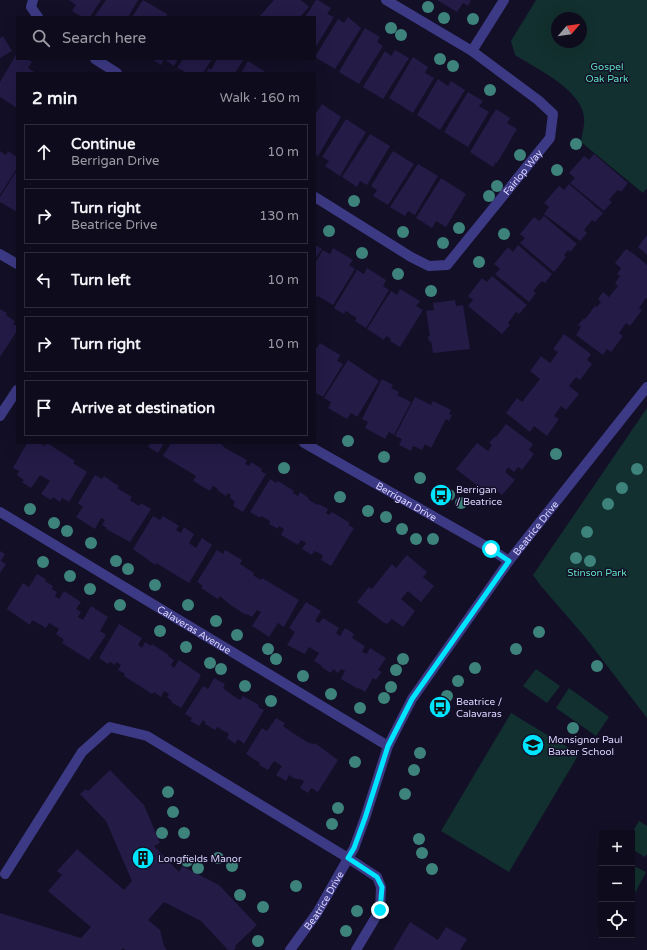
<!DOCTYPE html>
<html lang="en">
<head>
<meta charset="utf-8">
<style>
	:root { --surface:#0e0b1c; --page:#171425; --text:#f1f3f6; --muted:#9b9ba3; --line:#2e2b3b }
	body { margin:0; font-family:"Varela Round",sans-serif; background:var(--page); color:var(--text) }
	.controls { position:absolute; right:12px; bottom:12px; display:grid; overflow:hidden; border-radius:0px; box-shadow:0 4px 16px #0002 }
	.controls button { width:36px; height:36px; display:grid; place-items:center; padding:0; border:0; border-bottom:1px solid var(--line); background:var(--surface); color:var(--text); font:20px sans-serif }
	.compass { position:absolute; left:551px; top:12px; width:36px; height:36px; border-radius:50%; background:var(--surface); box-shadow:0 4px 16px #0002; rotate:61deg }
	.stop { position:absolute; width:12px; height:12px; margin:-9px; border:3px solid #00e5ff; border-radius:50%; background:#fff }
	.stop.end { background:#00e5ff; border-color:#fff; box-shadow:0 1px 4px #0008 }
	.list { margin:0; padding:0; list-style:none }
	h2 { display:flex; justify-content:space-between; align-items:center; height:52px; margin:0; padding:0 16px; font-size:17px }
	h2 small { font-size:13px; font-weight:400; color:var(--muted) }
	.list li { display:grid; grid-template-columns:26px 1fr auto; gap:12px; align-items:center; box-sizing:border-box; height:56px; margin:0 8px 8px; padding:0 8px; border:1px solid var(--line); border-radius:0px }
	.list b { display:block; font-size:15px; white-space:nowrap }
	.list p { margin:0; font-size:13px; white-space:nowrap; color:var(--muted) }
	.list em { font-size:13px; font-style:normal; color:var(--muted) }
	.icon { flex:none; width:22px; height:22px; fill:none; stroke:currentColor; stroke-width:2; stroke-linecap:round; stroke-linejoin:round }
	.map { position:relative; flex:none; width:647px; height:950px; overflow:hidden }
	.search { position:absolute; background:var(--surface); box-shadow:0 4px 16px #0002; left:16px; top:16px; width:300px; height:44px; display:flex; align-items:center; gap:10px; box-sizing:border-box; padding:0 14px; border-radius:0px; color:var(--muted); font-size:15px }
	.panel { position:absolute; background:var(--surface); box-shadow:0 4px 16px #0002; left:16px; top:72px; width:300px; height:372px; border-radius:0px }
	.map>svg:first-child { display:block }
	.green { fill:#12302f; fill-rule:evenodd }
	.building { fill:#241b47 }
	.lines { fill:none; stroke-linecap:round; stroke-linejoin:round }
	.minor { stroke:#3d3a85; stroke-width:10 }
	.tree { fill:#3d827b }
	.route { stroke:#00e5ff; stroke-width:5 }
	.labels { text-anchor:middle; stroke-width:3; stroke-linejoin:round; paint-order:stroke }
	.park-label { font-size:10px; fill:#5fe0c0; stroke:#130f26 }
	.street-label { font-size:10px; fill:#d9d4ff; stroke:#130f26 }
	.poi-label { font-size:10px; fill:#d9d4ff; stroke:#130f26; text-anchor:start }
</style>
</head>
<body>
<div class="map">
<svg width="647" height="950" viewBox="0 0 647 950">
	<rect width="100%" height="100%" fill="#130f26"/>
	<g class="green">
		<path d="M536 0H647V188L643 193 581 142C582 134 585 125 584 117 581 89 537 69 515 55L511 41ZM557 18H581V42H557Z"/>
		<polygon points="647,408 647,718 585,637 541,586 533,575"/>
		<polygon points="536,669 560,686 547,703 523,686"/>
		<polygon points="569,688 609,717 596,736 556,708"/>
		<polygon points="511,713 579,754 509,872 441,831"/>
		<polygon points="639,821 647,826 647,854 645,857 632,849 632,833"/>
		<polygon points="632,865 646,872 632,899"/>
	</g>
	<g class="building">
		<polygon points="69,0 101,0 90,17 82,17 72,11 76,5"/>
		<polygon points="106,0 138,0 128,17 94,17"/>
		<polygon points="143,0 167,14 166,17 132,17"/>
		<polygon points="274,0 301,0 309,7 300,17 259,17"/>
		<polygon points="316,0 318,0 331,8 327,14 334,17 315,48 315,17 305,17"/>
		<polygon points="437,0 471,0 468,6 463,3 457,12"/>
		<polygon points="348,17 361,28 335,69 315,57 338,19 344,23"/>
		<polygon points="365,28 380,37 377,42 383,46 359,84 339,72"/>
		<polygon points="3,36 12,51 0,58 0,38"/>
		<polygon points="395,50 409,58 383,99 363,87 385,51 391,56"/>
		<polygon points="17,53 17,59 27,59 32,62 28,68 36,73 17,73 17,108 0,97 0,82"/>
		<polygon points="413,57 428,67 425,73 434,78 413,113 389,98"/>
		<polygon points="152,59 178,59 174,66 164,59 161,65"/>
		<polygon points="183,59 212,59 203,73 183,73 184,71 177,68"/>
		<polygon points="217,59 244,59 235,73 206,73 209,68 211,70"/>
		<polygon points="248,61 267,73 241,73"/>
		<polygon points="438,79 448,86 451,81 465,90 440,130 417,115"/>
		<polygon points="468,92 483,101 479,106 489,112 468,147 444,132"/>
		<polygon points="322,104 341,117 318,156 315,154 315,115"/>
		<polygon points="496,109 510,118 507,123 517,129 497,163 496,162 493,167 470,152"/>
		<polygon points="346,119 366,132 340,176 325,166 329,161 322,157"/>
		<polygon points="370,134 390,146 367,185 360,181 357,187 342,177"/>
		<polygon points="0,151 6,155 8,151 17,157 17,168 0,195"/>
		<polygon points="393,151 414,164 388,205 373,196 377,190 371,186"/>
		<polygon points="594,154 628,183 621,192 618,190 612,196 609,200 612,202 604,211 570,183 575,178 569,173 584,156 589,160"/>
		<polygon points="418,164 438,176 415,215 408,211 405,216 390,207"/>
		<polygon points="17,170 17,212 0,202 0,197"/>
		<polygon points="441,178 466,194 446,227 436,221 432,228 416,218"/>
		<polygon points="569,184 603,213 595,222 592,220 584,230 587,233 580,241 544,214 549,207 544,203 559,186 564,190"/>
		<polygon points="544,216 577,244 570,252 568,250 564,255 566,257 554,272 520,243 525,238 520,234 534,217 539,221"/>
		<polygon points="647,235 647,255 638,247"/>
		<polygon points="315,245 322,249 315,259"/>
		<polygon points="518,245 552,274 545,283 542,281 533,291 536,293 529,302 495,274 500,269 494,264 508,247 513,252"/>
		<polygon points="333,248 353,260 349,265 355,269 333,305 318,296 318,297 315,296 315,263 323,250 330,254"/>
		<polygon points="626,249 634,254 647,265 647,299 646,298 639,308 642,310 630,326 626,323 619,333 623,336 611,352 607,349 603,355 576,335 581,327 578,325 584,318 585,319 595,306 597,307 601,302 598,299 603,292 609,297 618,286 615,283 620,276 617,274 621,268 615,263"/>
		<polygon points="367,268 386,280 383,286 389,290 366,328 355,321 357,318 352,315 346,311 344,314 334,308 357,270 364,274"/>
		<polygon points="492,276 527,305 519,314 516,312 508,323 510,325 502,334 468,306 473,300 468,296 482,278 487,282"/>
		<polygon points="400,289 420,301 416,306 423,310 400,347 390,341 391,339 386,336 384,340 367,329 391,291 397,295"/>
		<polygon points="455,300 456,306 463,305 470,349 433,353 431,341 429,342 428,336 430,336 426,311 434,310 433,303"/>
		<polygon points="0,309 7,313 6,315 15,321 13,324 17,326 17,331 0,357"/>
		<polygon points="564,334 591,354 587,360 592,364 580,380 576,377 569,386 579,394 566,410 561,406 554,416 559,419 547,436 534,426 530,432 506,413 517,398 522,402 540,379 530,371 541,356 550,363 558,352 553,349"/>
		<polygon points="320,343 340,355 337,361 343,364 323,397 316,393 315,395 315,347 317,348"/>
		<polygon points="348,360 379,381 357,417 351,413 347,419 328,408 331,402 324,398"/>
		<polygon points="382,379 393,385 391,388 399,392 397,395 411,402 394,435 389,432 385,439 365,428 368,422 362,419"/>
		<polygon points="415,397 431,405 433,401 451,410 449,414 452,415 449,421 446,419 431,448 425,444 422,450 413,446 411,451 399,445 402,439 395,436"/>
		<polygon points="506,424 533,444 529,450 534,454 522,470 518,467 514,472 508,467 505,472 515,480 502,495 493,488 488,494 456,469 477,443 488,451 492,445 489,443 495,436 496,437"/>
		<polygon points="27,443 40,443 45,446 47,443 75,461 73,463 87,472 69,502 62,498 60,502 53,497 51,500 41,494 50,481 40,475 31,488 22,482 24,480 17,475 19,471 13,468"/>
		<polygon points="148,443 164,443 158,453 148,447 150,444"/>
		<polygon points="171,443 220,443 225,448 247,460 245,464 249,466 251,462 262,469 261,471 266,474 243,512 233,506 235,502 230,498 231,495 228,493 226,496 217,490 218,489 213,486 210,491 193,481 196,476 163,456"/>
		<polygon points="95,475 102,479 104,476 111,481 119,486 117,488 132,497 130,500 139,506 141,503 151,509 130,542 106,529 107,528 102,525 105,520 101,518 95,529 76,517 83,507 78,503"/>
		<polygon points="270,479 276,483 278,481 294,491 293,493 298,496 300,492 309,498 308,499 314,503 318,505 319,504 328,509 326,513 329,515 332,512 350,523 348,525 354,528 331,566 321,560 323,556 319,553 314,551 312,555 302,549 306,543 301,540 298,545 281,535 284,529 279,526 278,529 269,524 270,521 261,516 260,518 250,512"/>
		<polygon points="153,516 160,520 163,516 179,526 176,530 181,533 184,527 194,534 189,543 196,548 202,538 212,545 189,583 161,566 156,563 155,565 147,559 133,549"/>
		<polygon points="217,550 223,554 225,550 242,560 240,564 254,573 253,575 261,580 262,578 299,600 284,627 278,623 269,637 252,626 261,612 257,610 252,617 247,614 246,615 229,604 220,596 218,599 201,588 203,586 197,582"/>
		<polygon points="0,551 5,554 1,561 6,564 0,573"/>
		<polygon points="407,555 427,572 423,577 434,586 421,602 408,591 401,599 415,611 403,627 392,619 387,624 383,622 357,602 369,587 372,589 392,564 396,568"/>
		<polygon points="37,574 46,579 45,581 53,586 52,589 57,592 55,596 59,599 64,591 81,602 76,609 81,612 78,617 83,620 91,606 108,617 100,631 106,635 89,660 62,643 64,640 56,634 59,629 49,623 46,628 32,620 30,625 7,609 23,583 29,587"/>
		<polygon points="306,602 321,611 315,621 319,623 323,618 339,628 336,633 340,636 345,628 354,634 352,638 365,646 362,652 367,654 370,648 386,658 378,670 382,672 376,680 373,678 365,692 359,688 358,689 341,679 345,671 341,669 338,673 333,669 331,673 321,667 322,666 314,661 319,653 309,647 305,654 287,645 295,632 289,628"/>
		<polygon points="119,624 142,638 138,645 142,648 145,642 151,646 152,644 169,655 168,656 174,660 171,665 174,668 179,660 201,675 199,678 200,678 181,708 171,702 172,701 167,697 169,694 164,691 161,697 154,692 152,694 124,676 125,674 118,670 121,665 116,662 115,665 110,662 108,664 99,658"/>
		<polygon points="214,678 225,684 223,688 235,697 240,700 243,696 259,705 258,707 264,710 244,744 238,739 235,744 227,738 229,734 217,727 215,730 205,724 206,723 203,720 199,726 190,721 192,718 185,714 203,686 208,689"/>
		<polygon points="276,718 285,723 283,726 296,735 309,743 314,744 315,743 338,760 318,792 311,788 308,793 300,788 304,781 300,779 299,780 295,778 295,779 289,775 286,781 276,775 282,766 274,761 268,770 259,765 260,763 246,754 262,728 267,731"/>
		<polygon points="110,770 144,805 160,843 154,846 179,872 182,866 219,885 257,925 235,946 236,948 234,950 228,950 201,921 164,902 148,920 160,930 164,946 167,950 125,950 123,948 121,950 0,950 0,913 81,938 91,927 48,891 62,875 57,871 77,849 124,890 132,881 106,821 80,794 86,789 88,791"/>
		<polygon points="410,922 438,940 446,927 467,939 460,950 393,950"/>
	</g>
	<g class="lines">
		<g class="minor">
			<polyline points="33,0 31,7 38,17"/>
			<polyline points="472,51 504,0"/>
			<polyline points="95,59 117,73"/>
			<path id="s1" d="M315 197 411 257 429 266 447 265 550 138 553 114 538 100 472 51 386 0"/>
			<polyline points="0,254 17,264"/>
			<polyline points="0,416 17,390"/>
			<path id="s2" d="M304 443 484 545 509 561"/>
			<path id="s3" d="M0 512 388 746"/>
			<polyline points="5,874 82,752 110,727 147,736 348,858 377,877 381,887 380,910 356,950"/>
			<path id="s4" d="M290 950 317 913 354 848 365 818 388 746 412 699 509 561 647 387"/>
		</g>
	</g>
	<g class="tree">
		<circle cx="428" cy="7" r="6"/>
		<circle cx="444" cy="18" r="6"/>
		<circle cx="473" cy="19" r="6"/>
		<circle cx="391" cy="28" r="6"/>
		<circle cx="401" cy="35" r="6"/>
		<circle cx="440" cy="59" r="6"/>
		<circle cx="453" cy="66" r="6"/>
		<circle cx="490" cy="90" r="6"/>
		<circle cx="576" cy="144" r="6"/>
		<circle cx="520" cy="155" r="6"/>
		<circle cx="557" cy="170" r="6"/>
		<circle cx="497" cy="186" r="6"/>
		<circle cx="489" cy="196" r="6"/>
		<circle cx="354" cy="201" r="6"/>
		<circle cx="459" cy="228" r="6"/>
		<circle cx="329" cy="231" r="6"/>
		<circle cx="403" cy="232" r="6"/>
		<circle cx="504" cy="234" r="6"/>
		<circle cx="443" cy="243" r="6"/>
		<circle cx="362" cy="253" r="6"/>
		<circle cx="479" cy="262" r="6"/>
		<circle cx="398" cy="274" r="6"/>
		<circle cx="431" cy="291" r="6"/>
		<circle cx="348" cy="441" r="6"/>
		<circle cx="556" cy="454" r="6"/>
		<circle cx="384" cy="457" r="6"/>
		<circle cx="284" cy="468" r="6"/>
		<circle cx="637" cy="469" r="6"/>
		<circle cx="420" cy="478" r="6"/>
		<circle cx="622" cy="488" r="6"/>
		<circle cx="449" cy="495" r="6"/>
		<circle cx="340" cy="497" r="6"/>
		<circle cx="461" cy="503" r="6"/>
		<circle cx="608" cy="504" r="6"/>
		<circle cx="30" cy="509" r="6"/>
		<circle cx="368" cy="511" r="6"/>
		<circle cx="386" cy="517" r="6"/>
		<circle cx="54" cy="523" r="6"/>
		<circle cx="402" cy="529" r="6"/>
		<circle cx="67" cy="531" r="6"/>
		<circle cx="587" cy="532" r="6"/>
		<circle cx="416" cy="539" r="6"/>
		<circle cx="433" cy="539" r="6"/>
		<circle cx="91" cy="543" r="6"/>
		<circle cx="576" cy="558" r="6"/>
		<circle cx="116" cy="561" r="6"/>
		<circle cx="590" cy="561" r="6"/>
		<circle cx="43" cy="562" r="6"/>
		<circle cx="128" cy="569" r="6"/>
		<circle cx="70" cy="576" r="6"/>
		<circle cx="155" cy="585" r="6"/>
		<circle cx="90" cy="589" r="6"/>
		<circle cx="120" cy="605" r="6"/>
		<circle cx="188" cy="605" r="6"/>
		<circle cx="216" cy="621" r="6"/>
		<circle cx="160" cy="631" r="6"/>
		<circle cx="539" cy="632" r="6"/>
		<circle cx="237" cy="635" r="6"/>
		<circle cx="186" cy="647" r="6"/>
		<circle cx="268" cy="649" r="6"/>
		<circle cx="516" cy="649" r="6"/>
		<circle cx="276" cy="659" r="6"/>
		<circle cx="403" cy="659" r="6"/>
		<circle cx="210" cy="663" r="6"/>
		<circle cx="597" cy="666" r="6"/>
		<circle cx="475" cy="668" r="6"/>
		<circle cx="221" cy="669" r="6"/>
		<circle cx="396" cy="670" r="6"/>
		<circle cx="303" cy="676" r="6"/>
		<circle cx="458" cy="681" r="6"/>
		<circle cx="245" cy="686" r="6"/>
		<circle cx="391" cy="687" r="6"/>
		<circle cx="331" cy="694" r="6"/>
		<circle cx="447" cy="696" r="6"/>
		<circle cx="384" cy="698" r="6"/>
		<circle cx="271" cy="701" r="6"/>
		<circle cx="360" cy="708" r="6"/>
		<circle cx="573" cy="728" r="6"/>
		<circle cx="420" cy="753" r="6"/>
		<circle cx="355" cy="762" r="6"/>
		<circle cx="414" cy="770" r="6"/>
		<circle cx="168" cy="792" r="6"/>
		<circle cx="405" cy="794" r="6"/>
		<circle cx="338" cy="808" r="6"/>
		<circle cx="173" cy="812" r="6"/>
		<circle cx="332" cy="824" r="6"/>
		<circle cx="162" cy="833" r="6"/>
		<circle cx="184" cy="833" r="6"/>
		<circle cx="419" cy="839" r="6"/>
		<circle cx="422" cy="853" r="6"/>
		<circle cx="218" cy="858" r="6"/>
		<circle cx="187" cy="861" r="6"/>
		<circle cx="232" cy="866" r="6"/>
		<circle cx="198" cy="868" r="6"/>
		<circle cx="432" cy="869" r="6"/>
		<circle cx="296" cy="886" r="6"/>
		<circle cx="240" cy="895" r="6"/>
		<circle cx="263" cy="907" r="6"/>
		<circle cx="357" cy="911" r="6"/>
		<circle cx="346" cy="931" r="6"/>
		<circle cx="258" cy="941" r="6"/>
	</g>
	<g class="lines">
		<polyline class="route" points="380,910 382,887 377,877 348,858 354,848 365,818 388,746 412,699 509,561 491,549"/>
	</g>
	<defs>
		<g id="bus-disc" transform="scale(1.15)"><circle r="9.5" fill="#00e5ff" stroke="#130f26"/><path d="M-5-6H5V4H4V6H2V4H-2V6H-4V4H-5ZM-3.5-4V0h7V-4ZM-3.5 1.2v1.5H-2V1.2ZM2 1.2v1.5H3.5V1.2Z" fill="#111"/></g>
		<g id="school-disc" transform="scale(1.15)"><circle r="9.5" fill="#00e5ff" stroke="#130f26"/><path d="M0-5L7-2L0 1L-7-2ZM-4 1L0 2.5L4 1V4Q0 6-4 4Z" fill="#111"/></g>
		<g id="building-disc" transform="scale(1.15)"><circle r="9.5" fill="#00e5ff" stroke="#130f26"/><path d="M-4-6H4V6H1V3H-1V6H-4ZM-2.5-4.3h1.7v1.8h-1.7ZM.8-4.3h1.7v1.8H.8ZM-2.5-1h1.7V.8h-1.7ZM.8-1h1.7V.8H.8Z" fill="#111"/></g>
	</defs>
	<g fill-rule="evenodd">
		<use href="#bus-disc" x="441" y="495"/>
		<use href="#bus-disc" x="440" y="707"/>
		<use href="#school-disc" x="533" y="745"/>
		<use href="#building-disc" x="143" y="858"/>
	</g>
	<g class="labels">
		<g class="park-label">
			<text x="607" y="70">Gospel<tspan x="607" dy="12">Oak Park</tspan></text>
			<text x="597" y="576">Stinson Park</text>
		</g>
		<g class="street-label">
			<text dy="4" stroke="none"><textPath href="#s1" startOffset="271">Fairlop Way</textPath></text>
			<text dy="4" stroke="none"><textPath href="#s2" startOffset="118">Berrigan Drive</textPath></text>
			<text dy="4" stroke="none"><textPath href="#s4" startOffset="492">Beatrice Drive</textPath></text>
			<text dy="4" stroke="none"><textPath href="#s3" startOffset="227">Calaveras Avenue</textPath></text>
			<text dy="4" stroke="none"><textPath href="#s4" startOffset="60">Beatrice Drive</textPath></text>
		</g>
		<g class="poi-label">
			<text x="456" y="493">Berrigan<tspan x="456" dy="12">/ Beatrice</tspan></text>
			<text x="456" y="705">Beatrice /<tspan x="456" dy="12">Calavaras</tspan></text>
			<text x="548" y="743">Monsignor Paul<tspan x="548" dy="12">Baxter School</tspan></text>
			<text x="158" y="862">Longfields Manor</text>
		</g>
	</g>
</svg>
<div class="controls">
<button>+</button>
<button>−</button>
<button><svg class="icon" aria-label="locate" viewBox="0 0 24 24"><circle cx="12" cy="12" r="6"/><path d="M12 2v4M12 18v4M2 12h4M18 12h4"/></svg></button>
</div>
<svg class="compass" viewBox="-18 -18 36 36"><path d="M0-13l5 13h-10z" fill="#e53935"/><path d="M0 13l5-13h-10z" fill="#9b9ba3"/></svg>
<div class="stop" style="left:491px;top:549px"></div>
<div class="stop end" style="left:380px;top:910px"></div>
<div class="search"><svg class="icon" aria-label="search" viewBox="0 0 24 24"><circle cx="10" cy="10" r="6"/><path d="M15 15l6 6"/></svg>Search here</div>
<section class="panel">
<h2>2 min<small>Walk · 160 m</small></h2>
<ul class="list">
<li><svg class="icon" aria-label="ahead" viewBox="0 0 24 24"><path d="M12 20V5M6 11l6-6 6 6"/></svg><div><b>Continue</b><p>Berrigan Drive</p></div><em>10 m</em></li>
<li><svg class="icon" aria-label="right" viewBox="0 0 24 24"><path d="M7 20v-9h11M14 6l5 5-5 5"/></svg><div><b>Turn right</b><p>Beatrice Drive</p></div><em>130 m</em></li>
<li><svg class="icon" aria-label="left" viewBox="0 0 24 24"><path d="M17 20v-9H6M10 6l-5 5 5 5"/></svg><div><b>Turn left</b></div><em>10 m</em></li>
<li><svg class="icon" aria-label="right" viewBox="0 0 24 24"><path d="M7 20v-9h11M14 6l5 5-5 5"/></svg><div><b>Turn right</b></div><em>10 m</em></li>
<li><svg class="icon" aria-label="arrive" viewBox="0 0 24 24"><path d="M6 21V4h12l-3 4 3 4H6"/></svg><div><b>Arrive at destination</b></div></li>
</ul>
</section>
</div>
</body>
</html>
